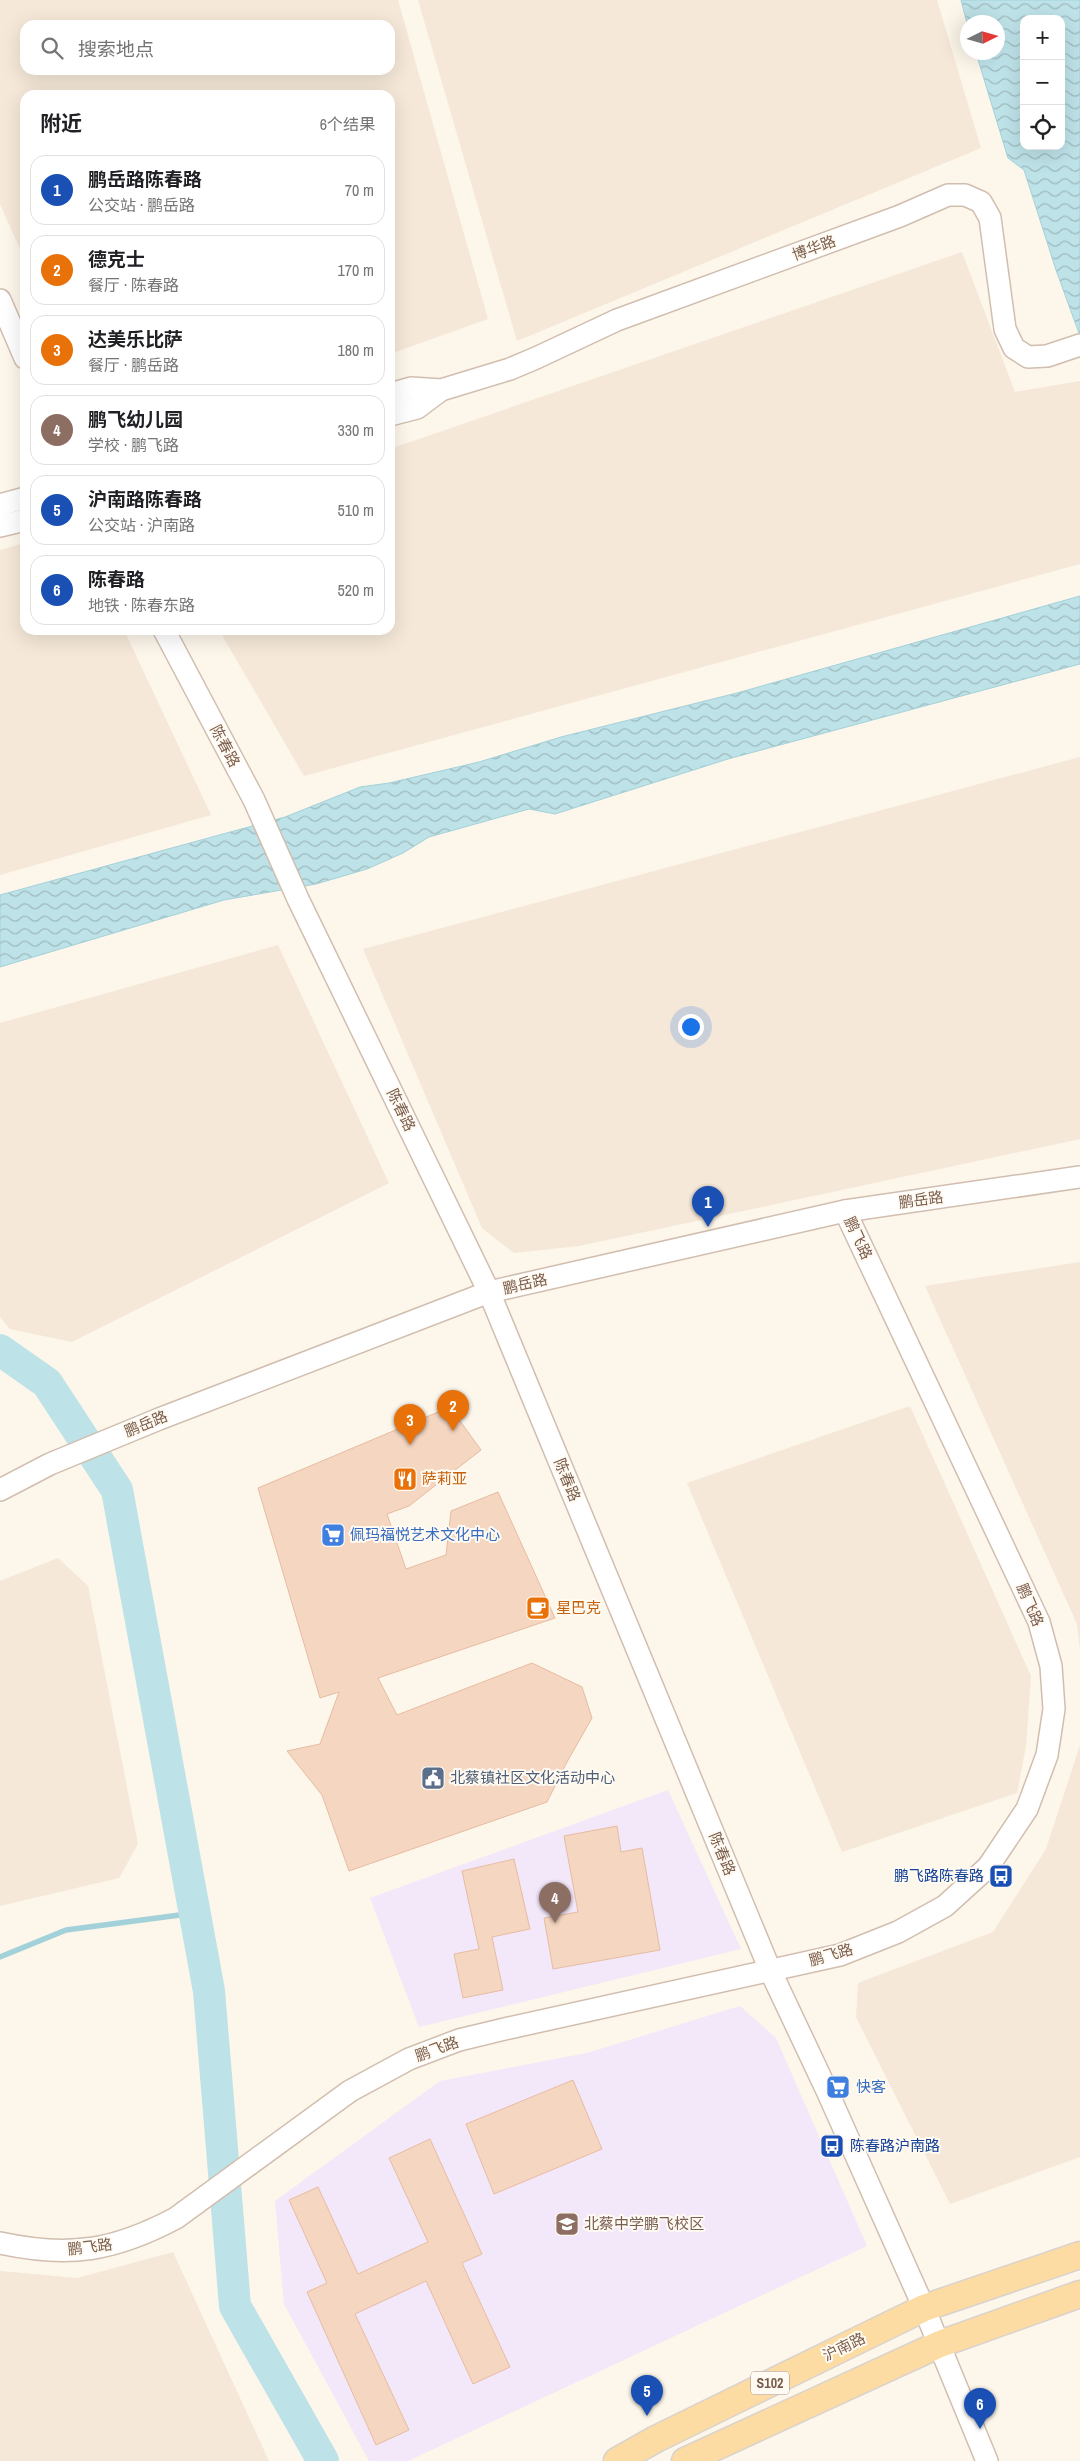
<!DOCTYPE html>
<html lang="zh">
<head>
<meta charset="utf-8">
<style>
	:root { --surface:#fff; --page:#f6f6f6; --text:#202124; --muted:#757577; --line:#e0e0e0; --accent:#1a73e8 }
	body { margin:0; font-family:"Archivo Narrow","Noto Sans SC",sans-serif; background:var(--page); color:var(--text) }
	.controls { position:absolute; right:15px; top:15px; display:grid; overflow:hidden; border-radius:10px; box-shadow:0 5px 20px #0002 }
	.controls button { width:45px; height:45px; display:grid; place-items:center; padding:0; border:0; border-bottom:1px solid var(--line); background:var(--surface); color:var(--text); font:25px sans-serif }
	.compass { position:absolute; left:960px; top:15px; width:45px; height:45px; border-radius:50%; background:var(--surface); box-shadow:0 5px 20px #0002; rotate:85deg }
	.you { position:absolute; left:690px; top:1026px; width:18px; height:18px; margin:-12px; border:4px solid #fff; border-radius:50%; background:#1a73e8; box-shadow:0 0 0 8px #1a73e833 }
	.badge { display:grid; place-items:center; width:32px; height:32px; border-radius:50%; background:var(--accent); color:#fff; font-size:16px; font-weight:700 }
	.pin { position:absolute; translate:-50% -41px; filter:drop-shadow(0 1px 2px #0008) }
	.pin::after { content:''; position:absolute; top:26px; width:18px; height:15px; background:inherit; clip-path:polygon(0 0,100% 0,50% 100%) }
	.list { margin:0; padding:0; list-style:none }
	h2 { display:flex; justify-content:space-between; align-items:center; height:65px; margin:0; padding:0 20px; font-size:21px }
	h2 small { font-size:16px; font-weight:400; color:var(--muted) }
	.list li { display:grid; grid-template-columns:32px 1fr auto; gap:15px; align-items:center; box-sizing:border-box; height:70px; margin:0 10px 10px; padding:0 10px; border:1px solid var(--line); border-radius:15px }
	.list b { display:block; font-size:19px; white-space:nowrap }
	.list p { margin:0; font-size:16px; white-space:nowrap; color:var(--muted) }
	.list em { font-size:16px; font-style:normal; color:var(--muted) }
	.icon { flex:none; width:28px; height:28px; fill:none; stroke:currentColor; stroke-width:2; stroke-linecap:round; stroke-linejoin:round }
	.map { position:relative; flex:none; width:1080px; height:2461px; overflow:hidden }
	.search { position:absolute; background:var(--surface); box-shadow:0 5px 20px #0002; left:20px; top:20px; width:375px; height:55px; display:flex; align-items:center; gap:12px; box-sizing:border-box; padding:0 18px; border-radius:15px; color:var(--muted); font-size:19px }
	.panel { position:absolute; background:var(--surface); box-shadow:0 5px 20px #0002; left:20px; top:90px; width:375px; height:545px; border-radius:15px }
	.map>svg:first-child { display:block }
	.residential { fill:#f5e8d8; fill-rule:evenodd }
	.education { fill:#f3e7fa }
	.water { fill:url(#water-waves); stroke:#a3d1da; fill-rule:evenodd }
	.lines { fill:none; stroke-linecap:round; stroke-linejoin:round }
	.stream { stroke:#a3d1da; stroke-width:5.5 }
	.river { stroke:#bde2e8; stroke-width:32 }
	.building { fill:#f4d6c1; stroke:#e7bca1 }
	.minor-casing { stroke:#d1beaf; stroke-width:24 }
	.major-casing { stroke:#dad2cd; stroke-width:29 }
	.minor { stroke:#fff; stroke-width:21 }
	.major { stroke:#fcdca2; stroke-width:26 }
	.labels { text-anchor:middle; stroke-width:4; stroke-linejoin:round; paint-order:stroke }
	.shield { fill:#fffaf2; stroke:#a28c7e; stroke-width:1 }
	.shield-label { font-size:14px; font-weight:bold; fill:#7a5d4c }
	.street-label { font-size:15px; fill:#7a5d4c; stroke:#fffaf2 }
	.food-label { font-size:15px; fill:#c56008; stroke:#fffaf2; text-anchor:start }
	.shop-label { font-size:15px; fill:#366cbe; stroke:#fffaf2; text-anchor:start }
	.service-label { font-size:15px; fill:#4e5e75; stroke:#fffaf2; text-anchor:start }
	.transit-label { font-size:15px; fill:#164399; stroke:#fffaf2; text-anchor:end }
	.education-label { font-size:15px; fill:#785e54; stroke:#fffaf2; text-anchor:start }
</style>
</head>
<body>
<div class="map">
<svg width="1080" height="2461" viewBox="0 0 1080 2461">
	<defs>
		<pattern id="water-waves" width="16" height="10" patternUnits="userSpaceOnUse" patternTransform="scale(1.25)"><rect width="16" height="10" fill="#bde2e8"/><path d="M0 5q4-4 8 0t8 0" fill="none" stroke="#9fbabe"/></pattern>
	</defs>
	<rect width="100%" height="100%" fill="#fdf6ea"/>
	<g class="residential">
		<path d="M0 0H398L488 319 390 354V95H25V260L0 204ZM25 25H390V70H25Z"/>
		<polygon points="418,0 937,0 981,148 517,341"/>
		<polygon points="962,252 1015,392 1080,381 1080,564 304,776 219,630 390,630 390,449"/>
		<polygon points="25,543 25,630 124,630 211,815 0,875 0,550"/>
		<polygon points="1080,757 1080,1139 579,1246 514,1253 482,1228 363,949"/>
		<polygon points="278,945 389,1183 72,1342 10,1329 0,1317 0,1023"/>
		<polygon points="1080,1262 1080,1650 1077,1624 925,1286"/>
		<polygon points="910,1406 1031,1676 1026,1746 1017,1793 842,1852 687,1483"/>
		<polygon points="58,1558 88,1586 138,1844 119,1878 0,1906 0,1581"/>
		<polygon points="1080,1745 1080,2157 950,2204 856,2017 858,1983 993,1932 1046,1849"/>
		<polygon points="173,2252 269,2461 0,2461 0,2271 77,2278"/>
	</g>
	<g class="education">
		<polygon points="668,1790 741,1949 419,2027 370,1898"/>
		<polygon points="740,2006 776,2038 867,2246 408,2461 369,2461 284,2304 275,2201 440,2081 587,2053"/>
	</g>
	<g class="water">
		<path d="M961 0H1080V336L1056 270 1024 170 1008 158 976 53 998 52V22L967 23ZM1024 19H1061V146H1024Z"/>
		<polygon points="1080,596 1080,664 728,759 555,814 529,809 429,837 403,853 367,869 316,884 224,900 0,967 0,895 285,817 360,787 389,783 479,762 561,737 737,693"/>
	</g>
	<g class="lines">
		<polyline class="stream" points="0,1957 66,1930 195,1913"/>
		<polyline class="river" points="0,1350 47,1383 117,1490 209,1991 235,2306 323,2461"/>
	</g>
	<g class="building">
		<polygon points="450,1407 481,1450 409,1506 387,1514 406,1569 446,1555 451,1511 498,1492 555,1618 378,1678 397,1715 532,1663 582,1687 592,1718 567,1762 547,1802 349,1871 322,1795 287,1751 320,1744 339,1692 320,1698 258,1488"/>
		<polygon points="617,1826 621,1852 642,1848 660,1950 553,1969 544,1918 578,1912 564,1836"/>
		<polygon points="514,1859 530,1929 492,1937 503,1990 463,1998 454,1954 479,1949 462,1871"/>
		<polygon points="573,2080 602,2149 494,2194 466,2124"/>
		<polygon points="430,2139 482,2254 462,2263 510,2367 473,2384 426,2281 355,2314 409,2430 376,2445 307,2292 327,2283 289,2200 318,2187 358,2274 428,2242 389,2158"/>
	</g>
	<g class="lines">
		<g class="minor-casing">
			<g id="minor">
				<polyline points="0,300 25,358"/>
				<polyline points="390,394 411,388 441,390"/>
				<polyline points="390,415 417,408 441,390 510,369 536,358 617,320 900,216 948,195 965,195 981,202 990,218 1005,329 1014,348 1028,357 1047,356 1080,345"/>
				<polyline points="0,505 25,498"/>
				<polyline points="0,526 25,520"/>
				<polyline points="164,630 254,800 298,899 489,1292 770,1970 828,2093 924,2308 987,2461"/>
				<polyline points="0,1490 50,1464 159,1419 489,1292 845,1211 1080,1177"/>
				<path d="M0 2243C69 2258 114 2251 176 2218L350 2091 409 2059 459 2040 509 2028 840 1955 898 1932 945 1906 988 1867 1027 1809 1047 1755 1054 1709 1051 1666 1039 1622 845 1211"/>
			</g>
		</g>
		<g class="major-casing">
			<g id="major">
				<polyline points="617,2461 656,2439 924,2308 1080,2255"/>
				<polyline points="685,2461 940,2344 1080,2294"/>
			</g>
		</g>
		<use href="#minor" class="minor"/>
		<use href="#major" class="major"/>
	</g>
	<defs>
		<g id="restaurant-square" transform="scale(1.25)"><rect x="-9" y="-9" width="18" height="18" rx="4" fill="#e8710a" stroke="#fffaf2"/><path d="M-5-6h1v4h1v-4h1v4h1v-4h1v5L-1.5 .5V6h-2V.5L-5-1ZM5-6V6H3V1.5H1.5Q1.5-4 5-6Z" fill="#fff"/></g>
		<g id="supermarket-square" transform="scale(1.25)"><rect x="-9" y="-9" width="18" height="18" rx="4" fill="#3f7fe0" stroke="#fffaf2"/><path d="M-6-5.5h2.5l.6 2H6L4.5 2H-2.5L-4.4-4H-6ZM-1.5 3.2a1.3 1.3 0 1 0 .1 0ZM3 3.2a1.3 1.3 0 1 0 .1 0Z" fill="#fff"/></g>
		<g id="cafe-square" transform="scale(1.25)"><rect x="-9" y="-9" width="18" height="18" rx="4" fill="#e8710a" stroke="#fffaf2"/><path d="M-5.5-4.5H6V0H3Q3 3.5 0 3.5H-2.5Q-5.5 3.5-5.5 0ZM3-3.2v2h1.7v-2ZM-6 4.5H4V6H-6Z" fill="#fff"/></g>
		<g id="civic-square" transform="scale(1.25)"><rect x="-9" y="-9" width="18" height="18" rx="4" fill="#5c6f8a" stroke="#fffaf2"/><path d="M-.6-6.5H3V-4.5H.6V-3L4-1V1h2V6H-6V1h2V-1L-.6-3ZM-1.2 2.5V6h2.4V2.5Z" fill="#fff"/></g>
		<g id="bus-square" transform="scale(1.25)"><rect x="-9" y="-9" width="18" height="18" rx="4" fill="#1a4fb4" stroke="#fffaf2"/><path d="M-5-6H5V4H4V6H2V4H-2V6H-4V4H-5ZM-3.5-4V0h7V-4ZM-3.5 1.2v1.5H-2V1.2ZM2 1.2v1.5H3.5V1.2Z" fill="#fff"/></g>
		<g id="school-square" transform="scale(1.25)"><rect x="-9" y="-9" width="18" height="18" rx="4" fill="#8d6e63" stroke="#fffaf2"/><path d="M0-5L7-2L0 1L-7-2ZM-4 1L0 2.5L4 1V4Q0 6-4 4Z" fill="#fff"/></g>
	</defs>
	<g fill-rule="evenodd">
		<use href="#restaurant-square" x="405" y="1479"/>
		<use href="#supermarket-square" x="333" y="1535"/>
		<use href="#cafe-square" x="538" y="1608"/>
		<use href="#civic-square" x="433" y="1778"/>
		<use href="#bus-square" x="1001" y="1876"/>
		<use href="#supermarket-square" x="838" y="2087"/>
		<use href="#bus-square" x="832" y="2146"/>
		<use href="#school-square" x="567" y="2224"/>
	</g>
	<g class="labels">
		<rect class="shield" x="751" y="2371.5" width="38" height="23" rx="4"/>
		<g class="shield-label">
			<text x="770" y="2388">S102</text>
		</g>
		<g class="street-label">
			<text transform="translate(814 248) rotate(-20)" y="5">博华路</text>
			<text transform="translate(225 746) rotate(62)" y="5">陈春路</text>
			<text transform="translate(401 1110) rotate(64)" y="5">陈春路</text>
			<text transform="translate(921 1200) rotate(-8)" y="5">鹏岳路</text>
			<text transform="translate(858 1238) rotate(65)" y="5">鹏飞路</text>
			<text transform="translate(525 1284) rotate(-13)" y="5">鹏岳路</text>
			<text transform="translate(146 1424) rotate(-22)" y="5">鹏岳路</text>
			<text transform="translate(567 1480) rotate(68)" y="5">陈春路</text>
			<text transform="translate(1030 1605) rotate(67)" y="5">鹏飞路</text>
			<text transform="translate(722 1854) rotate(68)" y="5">陈春路</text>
			<text transform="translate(831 1955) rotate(-16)" y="5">鹏飞路</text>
			<text transform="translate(437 2049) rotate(-20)" y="5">鹏飞路</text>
			<text transform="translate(90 2247) rotate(-7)" y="5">鹏飞路</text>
			<text transform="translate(844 2347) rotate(-26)" y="5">沪南路</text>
		</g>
		<g class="food-label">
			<text x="422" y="1484">萨莉亚</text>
			<text x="556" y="1613">星巴克</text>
		</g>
		<g class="shop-label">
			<text x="350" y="1540">佩玛福悦艺术文化中心</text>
			<text x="856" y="2092">快客</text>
		</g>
		<g class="service-label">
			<text x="450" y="1783">北蔡镇社区文化活动中心</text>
		</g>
		<g class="transit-label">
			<text x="984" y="1881">鹏飞路陈春路</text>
			<text x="850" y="2151" text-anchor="start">陈春路沪南路</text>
		</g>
		<g class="education-label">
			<text x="584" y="2229">北蔡中学鹏飞校区</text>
		</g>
	</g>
</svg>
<div class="controls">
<button>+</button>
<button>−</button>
<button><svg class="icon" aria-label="locate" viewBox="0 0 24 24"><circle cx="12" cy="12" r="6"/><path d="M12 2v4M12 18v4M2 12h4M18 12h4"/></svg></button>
</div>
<svg class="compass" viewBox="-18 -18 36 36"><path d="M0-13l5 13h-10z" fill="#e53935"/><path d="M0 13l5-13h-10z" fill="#757577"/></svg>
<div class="you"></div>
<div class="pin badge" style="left:708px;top:1227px;background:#1a4fb4">1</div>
<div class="pin badge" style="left:453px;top:1431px;background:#e8710a">2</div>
<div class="pin badge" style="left:410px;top:1445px;background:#e8710a">3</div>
<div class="pin badge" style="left:555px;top:1923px;background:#8d6e63">4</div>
<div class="pin badge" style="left:647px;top:2416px;background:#1a4fb4">5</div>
<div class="pin badge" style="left:980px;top:2429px;background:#1a4fb4">6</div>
<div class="search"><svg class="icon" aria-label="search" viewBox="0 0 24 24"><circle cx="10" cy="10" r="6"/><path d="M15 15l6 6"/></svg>搜索地点</div>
<section class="panel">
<h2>附近<small>6个结果</small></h2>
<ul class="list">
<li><span class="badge" style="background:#1a4fb4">1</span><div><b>鹏岳路陈春路</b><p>公交站 · 鹏岳路</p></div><em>70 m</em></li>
<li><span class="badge" style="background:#e8710a">2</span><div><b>德克士</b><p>餐厅 · 陈春路</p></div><em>170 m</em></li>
<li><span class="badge" style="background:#e8710a">3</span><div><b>达美乐比萨</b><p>餐厅 · 鹏岳路</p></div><em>180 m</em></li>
<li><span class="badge" style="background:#8d6e63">4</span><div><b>鹏飞幼儿园</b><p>学校 · 鹏飞路</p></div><em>330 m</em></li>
<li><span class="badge" style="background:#1a4fb4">5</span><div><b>沪南路陈春路</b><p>公交站 · 沪南路</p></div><em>510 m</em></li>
<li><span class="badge" style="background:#1a4fb4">6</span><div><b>陈春路</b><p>地铁 · 陈春东路</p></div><em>520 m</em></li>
</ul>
</section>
</div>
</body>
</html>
